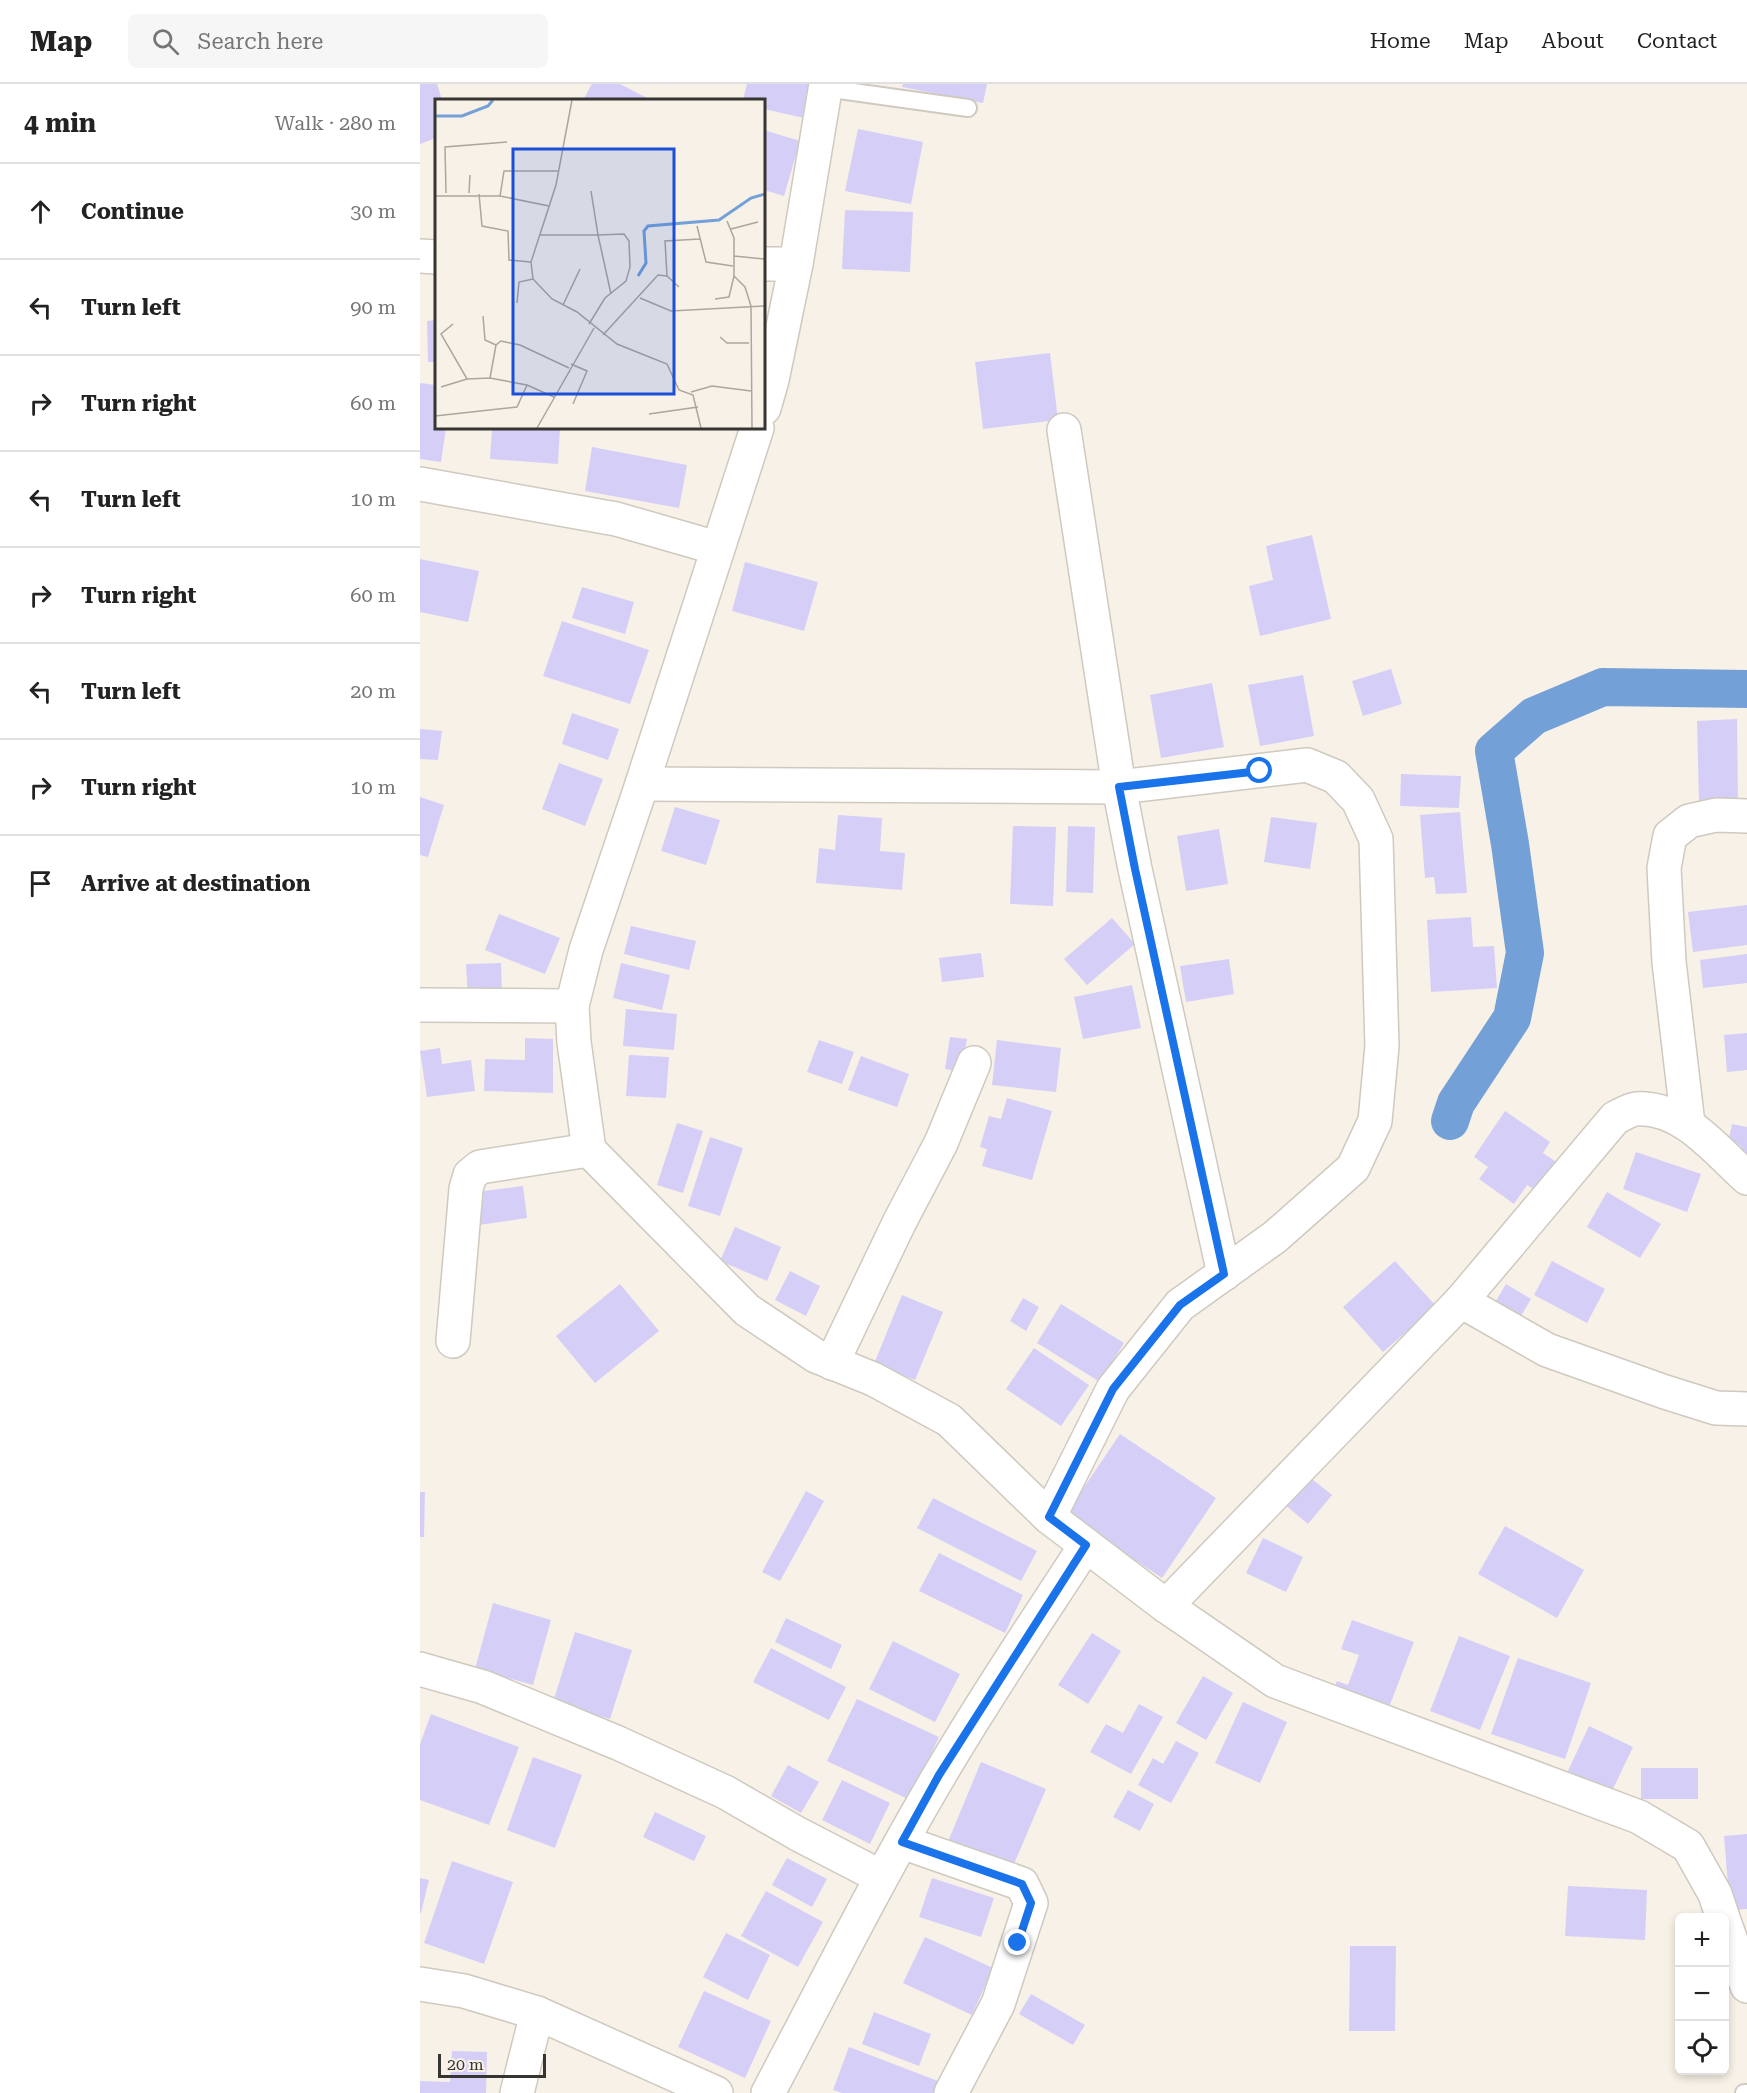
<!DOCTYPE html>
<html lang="en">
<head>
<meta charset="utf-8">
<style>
	:root { --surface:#fff; --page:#f6f6f6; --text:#222; --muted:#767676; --line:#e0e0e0 }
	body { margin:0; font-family:"Roboto Serif",serif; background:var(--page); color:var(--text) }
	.controls { position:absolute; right:18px; bottom:18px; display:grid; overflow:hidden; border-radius:9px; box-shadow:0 3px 9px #0003 }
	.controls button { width:54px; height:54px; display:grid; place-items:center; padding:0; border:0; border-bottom:2px solid var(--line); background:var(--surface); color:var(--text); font:30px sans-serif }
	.scale { position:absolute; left:18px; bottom:15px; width:108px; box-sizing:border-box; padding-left:6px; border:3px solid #373531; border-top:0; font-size:16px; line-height:21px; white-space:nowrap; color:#373531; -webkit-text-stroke:4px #f8f1e7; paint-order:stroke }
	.stop { position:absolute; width:18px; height:18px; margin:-14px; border:4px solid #1a73e8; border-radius:50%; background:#fff }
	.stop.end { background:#1a73e8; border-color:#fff; box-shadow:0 2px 6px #0008 }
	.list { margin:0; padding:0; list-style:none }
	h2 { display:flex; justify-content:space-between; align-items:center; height:78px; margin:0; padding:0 24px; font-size:26px }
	h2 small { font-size:20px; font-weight:400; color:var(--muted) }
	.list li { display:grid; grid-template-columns:39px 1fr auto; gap:18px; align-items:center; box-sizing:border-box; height:96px; padding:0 24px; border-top:2px solid var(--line) }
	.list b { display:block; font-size:22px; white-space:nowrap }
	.list em { font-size:20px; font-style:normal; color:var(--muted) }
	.icon { flex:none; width:33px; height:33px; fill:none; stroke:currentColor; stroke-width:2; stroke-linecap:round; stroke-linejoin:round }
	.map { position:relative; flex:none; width:1327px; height:2009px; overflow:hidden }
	header { display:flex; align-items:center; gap:36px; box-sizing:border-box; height:84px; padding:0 30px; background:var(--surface); border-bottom:2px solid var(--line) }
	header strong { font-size:28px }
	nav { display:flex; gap:33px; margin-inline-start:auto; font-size:21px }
	.search { width:420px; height:54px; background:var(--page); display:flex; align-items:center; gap:15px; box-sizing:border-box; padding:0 21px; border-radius:9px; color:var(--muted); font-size:22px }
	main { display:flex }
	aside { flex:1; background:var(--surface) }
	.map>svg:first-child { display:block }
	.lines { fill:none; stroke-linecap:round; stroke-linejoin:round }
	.canal { stroke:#73a0d7; stroke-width:38 }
	.building { fill:#d5cff8 }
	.lane-casing { stroke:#cfc9bf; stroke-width:20 }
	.street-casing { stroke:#cfc9bf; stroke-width:36 }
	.lane { stroke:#fff; stroke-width:16 }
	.street { stroke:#fff; stroke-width:33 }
	.route { stroke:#1a73e8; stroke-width:8 }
	.inset-river { fill:none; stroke:#73a0d7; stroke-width:3 }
	.inset-road { fill:none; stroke:#aba69e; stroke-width:1.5 }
	.view { fill:#1d4ed8; fill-opacity:0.15; stroke:#1d4ed8; stroke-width:3 }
	.inset-edge { fill:none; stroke:#373531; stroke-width:3 }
</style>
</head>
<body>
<header>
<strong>Map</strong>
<div class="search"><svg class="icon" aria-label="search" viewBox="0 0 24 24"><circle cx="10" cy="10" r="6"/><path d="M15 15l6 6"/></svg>Search here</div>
<nav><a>Home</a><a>Map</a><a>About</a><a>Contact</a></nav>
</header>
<main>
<aside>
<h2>4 min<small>Walk · 280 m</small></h2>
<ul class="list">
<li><svg class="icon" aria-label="ahead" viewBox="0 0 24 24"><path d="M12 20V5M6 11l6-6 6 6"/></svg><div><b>Continue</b></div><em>30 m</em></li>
<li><svg class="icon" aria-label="left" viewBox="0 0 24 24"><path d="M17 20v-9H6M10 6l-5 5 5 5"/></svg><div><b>Turn left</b></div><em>90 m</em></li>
<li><svg class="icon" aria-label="right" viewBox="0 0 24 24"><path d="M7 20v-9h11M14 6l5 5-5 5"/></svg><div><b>Turn right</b></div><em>60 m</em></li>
<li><svg class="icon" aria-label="left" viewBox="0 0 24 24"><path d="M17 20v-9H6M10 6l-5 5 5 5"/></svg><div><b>Turn left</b></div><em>10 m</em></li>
<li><svg class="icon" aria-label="right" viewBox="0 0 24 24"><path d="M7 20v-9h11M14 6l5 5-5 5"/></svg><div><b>Turn right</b></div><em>60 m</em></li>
<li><svg class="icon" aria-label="left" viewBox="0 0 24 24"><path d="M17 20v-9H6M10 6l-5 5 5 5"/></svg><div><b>Turn left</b></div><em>20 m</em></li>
<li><svg class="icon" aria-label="right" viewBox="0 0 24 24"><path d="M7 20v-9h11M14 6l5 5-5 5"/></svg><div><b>Turn right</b></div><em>10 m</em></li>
<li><svg class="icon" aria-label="arrive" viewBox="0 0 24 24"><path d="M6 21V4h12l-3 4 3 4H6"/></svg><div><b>Arrive at destination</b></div></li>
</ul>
</aside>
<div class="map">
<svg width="1327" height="2009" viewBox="0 0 1327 2009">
	<rect width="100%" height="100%" fill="#f8f1e7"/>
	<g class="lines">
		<polyline class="canal" points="1030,1037 1036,1019 1092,934 1105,869 1090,760 1074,667 1114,632 1183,603 1327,605"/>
	</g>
	<g class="building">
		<polygon points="0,0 17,0 22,16 16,16 16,54 0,60"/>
		<polygon points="172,0 200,0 229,15 228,16 163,16"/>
		<polygon points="327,0 392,0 384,34 344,25 344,16 323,16"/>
		<polygon points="483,0 567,0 563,19 482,3"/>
		<polygon points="438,45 503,58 491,120 425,107"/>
		<polygon points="344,46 380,57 364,112 344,106"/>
		<polygon points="425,126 493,128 490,188 422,185"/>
		<polygon points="16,236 16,278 8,278 7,237"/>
		<polygon points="630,269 638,336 563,345 555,278"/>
		<polygon points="0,299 16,301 16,344 26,344 21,378 0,375"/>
		<polygon points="72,344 140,344 138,380 70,375"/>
		<polygon points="172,363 267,381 259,424 165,407"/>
		<polygon points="892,451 911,535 840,552 829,502 853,496 846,462"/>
		<polygon points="0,475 59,487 48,538 0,528"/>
		<polygon points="325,478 398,498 384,547 312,527"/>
		<polygon points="162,503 214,518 205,550 152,534"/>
		<polygon points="142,537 229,566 210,620 123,592"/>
		<polygon points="971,585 982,620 943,632 932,597"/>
		<polygon points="883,591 894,652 840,662 828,601"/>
		<polygon points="792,599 804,663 741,674 730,611"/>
		<polygon points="152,629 199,645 188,676 142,660"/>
		<polygon points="1317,635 1318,719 1279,718 1277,637"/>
		<polygon points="0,645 22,647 18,676 0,675"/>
		<polygon points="139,679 183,695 165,742 122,725"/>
		<polygon points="981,690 1041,692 1039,724 980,722"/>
		<polygon points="0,713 24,721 8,773 0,771"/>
		<polygon points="255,723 300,736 286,781 241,767"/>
		<polygon points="1040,728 1047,809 1016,810 1014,793 1005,794 1000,731"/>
		<polygon points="418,731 462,734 460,767 485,769 482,806 396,799 399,764 415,766"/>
		<polygon points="851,733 897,739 890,785 844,778"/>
		<polygon points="593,742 636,743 633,822 590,820"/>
		<polygon points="648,742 675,743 673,809 646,808"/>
		<polygon points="799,745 808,800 766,807 757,752"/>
		<polygon points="1327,821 1327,861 1273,868 1268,828"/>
		<polygon points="79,830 140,854 125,890 65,866"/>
		<polygon points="1051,833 1053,863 1074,862 1077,904 1011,908 1007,836"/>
		<polygon points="692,834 715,860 667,901 644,875"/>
		<polygon points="211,842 276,857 269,886 204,870"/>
		<polygon points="561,869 564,893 522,898 519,874"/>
		<polygon points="1327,870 1327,899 1283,904 1280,876"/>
		<polygon points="809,875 814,910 766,918 760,882"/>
		<polygon points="81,879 82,914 48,915 46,880"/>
		<polygon points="201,879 250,891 242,926 193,914"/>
		<polygon points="712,901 721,944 663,955 654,913"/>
		<polygon points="206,925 257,930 254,966 203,962"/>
		<polygon points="1327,949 1327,986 1307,988 1304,951"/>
		<polygon points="530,953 547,955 542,988 525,985"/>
		<polygon points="105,954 133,955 133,1009 64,1007 65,975 105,976"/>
		<polygon points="399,956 434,968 422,1000 387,988"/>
		<polygon points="577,956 641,964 636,1008 572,1001"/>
		<polygon points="20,964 22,980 51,976 55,1007 7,1013 0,967"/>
		<polygon points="209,971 249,973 246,1014 206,1012"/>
		<polygon points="441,972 489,990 477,1023 428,1006"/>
		<polygon points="587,1014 632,1027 612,1096 562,1082 567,1065 560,1063 569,1032 581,1035"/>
		<polygon points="1085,1027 1130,1058 1123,1069 1142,1082 1122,1111 1107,1101 1094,1120 1059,1095 1068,1083 1054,1073"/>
		<polygon points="257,1039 283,1047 263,1109 237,1101"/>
		<polygon points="1312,1040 1327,1043 1327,1078 1318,1076 1321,1062 1308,1059"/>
		<polygon points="290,1053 323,1064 300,1132 268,1122"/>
		<polygon points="1216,1068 1281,1090 1267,1128 1203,1105"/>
		<polygon points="103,1102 107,1134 59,1141 55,1108"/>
		<polygon points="1187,1108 1241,1140 1220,1174 1167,1143"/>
		<polygon points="315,1143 361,1163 347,1197 300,1177"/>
		<polygon points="975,1177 1016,1222 963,1268 923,1223"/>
		<polygon points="1132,1177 1185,1205 1167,1239 1114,1211"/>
		<polygon points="370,1187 400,1202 386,1232 355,1216"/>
		<polygon points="200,1200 239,1247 175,1299 136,1252"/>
		<polygon points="1086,1200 1111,1215 1098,1237 1073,1222"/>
		<polygon points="482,1211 523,1228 495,1296 454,1280"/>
		<polygon points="603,1214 619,1223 606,1247 590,1237"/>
		<polygon points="641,1220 704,1259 680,1298 617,1259"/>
		<polygon points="614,1264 669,1301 641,1342 586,1305"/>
		<polygon points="700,1350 796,1414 742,1494 646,1430"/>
		<polygon points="882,1387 912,1411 888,1440 858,1415"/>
		<polygon points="386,1407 404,1417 360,1497 342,1488"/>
		<polygon points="0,1408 5,1408 4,1453 0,1453"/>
		<polygon points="513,1414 617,1467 601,1497 497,1444"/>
		<polygon points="1085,1442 1164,1486 1137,1534 1058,1490"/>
		<polygon points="843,1454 883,1473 866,1508 826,1489"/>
		<polygon points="519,1469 603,1511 585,1549 499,1507"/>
		<polygon points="73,1519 131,1536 113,1601 55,1585"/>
		<polygon points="366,1534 422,1561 411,1585 355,1558"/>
		<polygon points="932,1536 994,1558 966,1631 911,1611 917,1597 928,1601 939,1571 921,1565"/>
		<polygon points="155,1548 212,1566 190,1635 133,1618"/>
		<polygon points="672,1549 701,1567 668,1620 638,1601"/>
		<polygon points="1039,1552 1090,1572 1060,1646 1010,1627"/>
		<polygon points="473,1557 540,1590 515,1638 449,1605"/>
		<polygon points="351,1564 426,1603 409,1636 333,1598"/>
		<polygon points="1098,1574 1171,1599 1145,1675 1071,1650"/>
		<polygon points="783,1592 813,1609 786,1656 756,1639"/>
		<polygon points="437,1615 519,1653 490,1716 407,1677"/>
		<polygon points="823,1618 867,1638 840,1699 795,1679"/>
		<polygon points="719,1620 743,1633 711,1690 670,1668 686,1640 703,1649"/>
		<polygon points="11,1630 99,1663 69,1741 0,1716 0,1660"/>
		<polygon points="1169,1642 1213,1663 1191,1709 1147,1689"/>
		<polygon points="756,1657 779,1669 751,1719 718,1701 733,1674 743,1680"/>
		<polygon points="113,1673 162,1691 135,1764 87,1746"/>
		<polygon points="561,1678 626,1705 591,1787 527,1760"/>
		<polygon points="368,1681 399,1698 381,1729 351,1712"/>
		<rect x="1221" y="1684" width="57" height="31"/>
		<polygon points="422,1696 470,1719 450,1760 402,1736"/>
		<polygon points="708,1706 734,1720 720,1747 693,1733"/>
		<polygon points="235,1728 286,1752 274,1777 223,1753"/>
		<polygon points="1327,1750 1327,1825 1310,1826 1304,1752"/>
		<polygon points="367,1774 407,1795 392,1823 352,1801"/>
		<polygon points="32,1777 93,1798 64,1880 4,1859"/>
		<polygon points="0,1794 9,1796 1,1829 0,1829"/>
		<polygon points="512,1794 574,1814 561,1853 499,1833"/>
		<polygon points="1148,1802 1227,1806 1225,1856 1145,1852"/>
		<polygon points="346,1807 403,1838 378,1883 321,1852"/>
		<polygon points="306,1849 350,1871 328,1916 283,1893"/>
		<polygon points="505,1853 573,1884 552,1931 483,1899"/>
		<polygon points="930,1862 976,1862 975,1947 929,1947"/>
		<polygon points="284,1907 351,1937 325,1994 258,1963"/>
		<polygon points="611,1910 665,1941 653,1961 599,1930"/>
		<polygon points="454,1928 511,1950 499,1982 442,1960"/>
		<polygon points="429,1963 518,1997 513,2009 422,2009 413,2006"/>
		<polygon points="32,1967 67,1968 66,2009 0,2009 0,1997 30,1998"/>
	</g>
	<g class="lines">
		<g class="lane-casing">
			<g id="lane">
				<polyline points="405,4 548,24"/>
				<polyline points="1324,2009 1327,2009"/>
			</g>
		</g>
		<g class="street-casing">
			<g id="street">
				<polyline points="0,172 16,173"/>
				<polyline points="344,180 376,180"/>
				<polyline points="344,324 352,296 376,180 406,0"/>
				<polyline points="337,344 222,700 166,866 152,922 154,958 169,1066 327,1226 396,1272 453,1295 529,1336 629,1433 746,1522 855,1597 1219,1733 1268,1762 1295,1810 1303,1834"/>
				<polyline points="0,400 196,435 297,464"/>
				<polyline points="222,700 699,703 715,785 804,1190"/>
				<polyline points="0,921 152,922"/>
				<polyline points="1268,1040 1249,878 1244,784 1250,752 1269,737 1296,731 1327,732"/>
				<polyline points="1041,1217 1127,1266 1245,1308 1296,1324 1327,1325"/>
				<polyline points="33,1257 46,1105 50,1091 60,1083 169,1066"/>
				<polyline points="412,1279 480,1137 521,1059 554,979"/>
				<polyline points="629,1433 693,1305 760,1221 855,1153 933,1084 955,1037 962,962 956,755 938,716 916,693 887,681 699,703 644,346"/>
				<path d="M746 1522 1041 1217 1195 1034C1201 1031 1209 1026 1216 1025 1262 1022 1296 1066 1327 1094"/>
				<polyline points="0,1585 63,1603 198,1659 305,1708 378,1750 461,1793"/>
				<polyline points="482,1758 602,1800 611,1819 578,1920 531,2009"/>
				<polyline points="1304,1837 1327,1902"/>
				<polyline points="0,1900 44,1907 117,1929 296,2009"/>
				<polyline points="97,2009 117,1929"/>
				<path d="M348 2009C404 1903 458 1795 519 1692 565 1613 616 1538 666 1461"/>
			</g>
		</g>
		<use href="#lane" class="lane"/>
		<use href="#street" class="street"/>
	</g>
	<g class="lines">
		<polyline class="route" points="598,1859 611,1819 602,1800 482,1758 519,1691 666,1461 629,1433 693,1305 760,1221 804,1190 715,785 699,703 840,687"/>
	</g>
	<g transform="translate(15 15)">
		<rect width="330" height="330" fill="#f8f1e7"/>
		<path class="inset-river" d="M0 17H27L53 7 58 1M203 177 211 164 209 132 213 127 284 121 316 99 330 95"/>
		<path class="inset-road" d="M137 1 121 86 96 163 98 180 117 200 142 213 182 245 232 265 244 291 258 296 266 329M11 94 10 48 72 43M34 94 35 76M44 95 47 127 73 132 74 161 96 163M0 97H65L69 72H123M65 97 114 107M292 122 299 139V177L310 188 316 207 317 329M262 127 271 163 298 167M296 130 323 123M105 136H163L176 195M299 157 330 160M232 177 230 142 265 140M205 199 236 212 330 207M280 200 294 198 299 177M82 204 84 183 98 180M128 206 145 170M48 217 50 241 61 246M18 225 6 235 32 280 55 279 61 246 66 242 85 246 134 269M154 225 170 199 191 182 195 168 194 142 189 135 163 136 156 92M168 236 223 176 232 177 244 188M285 238 292 244H314M136 265 152 272 138 305M55 279 92 286 119 298M6 288 32 280M256 293 277 287 316 292M214 315 263 308M0 317 82 308 92 286M102 329 159 229"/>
		<path class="view" d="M78 50H239V295H78Z"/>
		<rect width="330" height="330" class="inset-edge"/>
	</g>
</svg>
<div class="controls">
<button>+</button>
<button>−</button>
<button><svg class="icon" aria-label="locate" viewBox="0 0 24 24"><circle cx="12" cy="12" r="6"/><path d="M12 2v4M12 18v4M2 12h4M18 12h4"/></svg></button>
</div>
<div class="scale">20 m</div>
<div class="stop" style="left:840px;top:687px"></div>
<div class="stop end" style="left:598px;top:1859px"></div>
</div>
</main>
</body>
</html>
